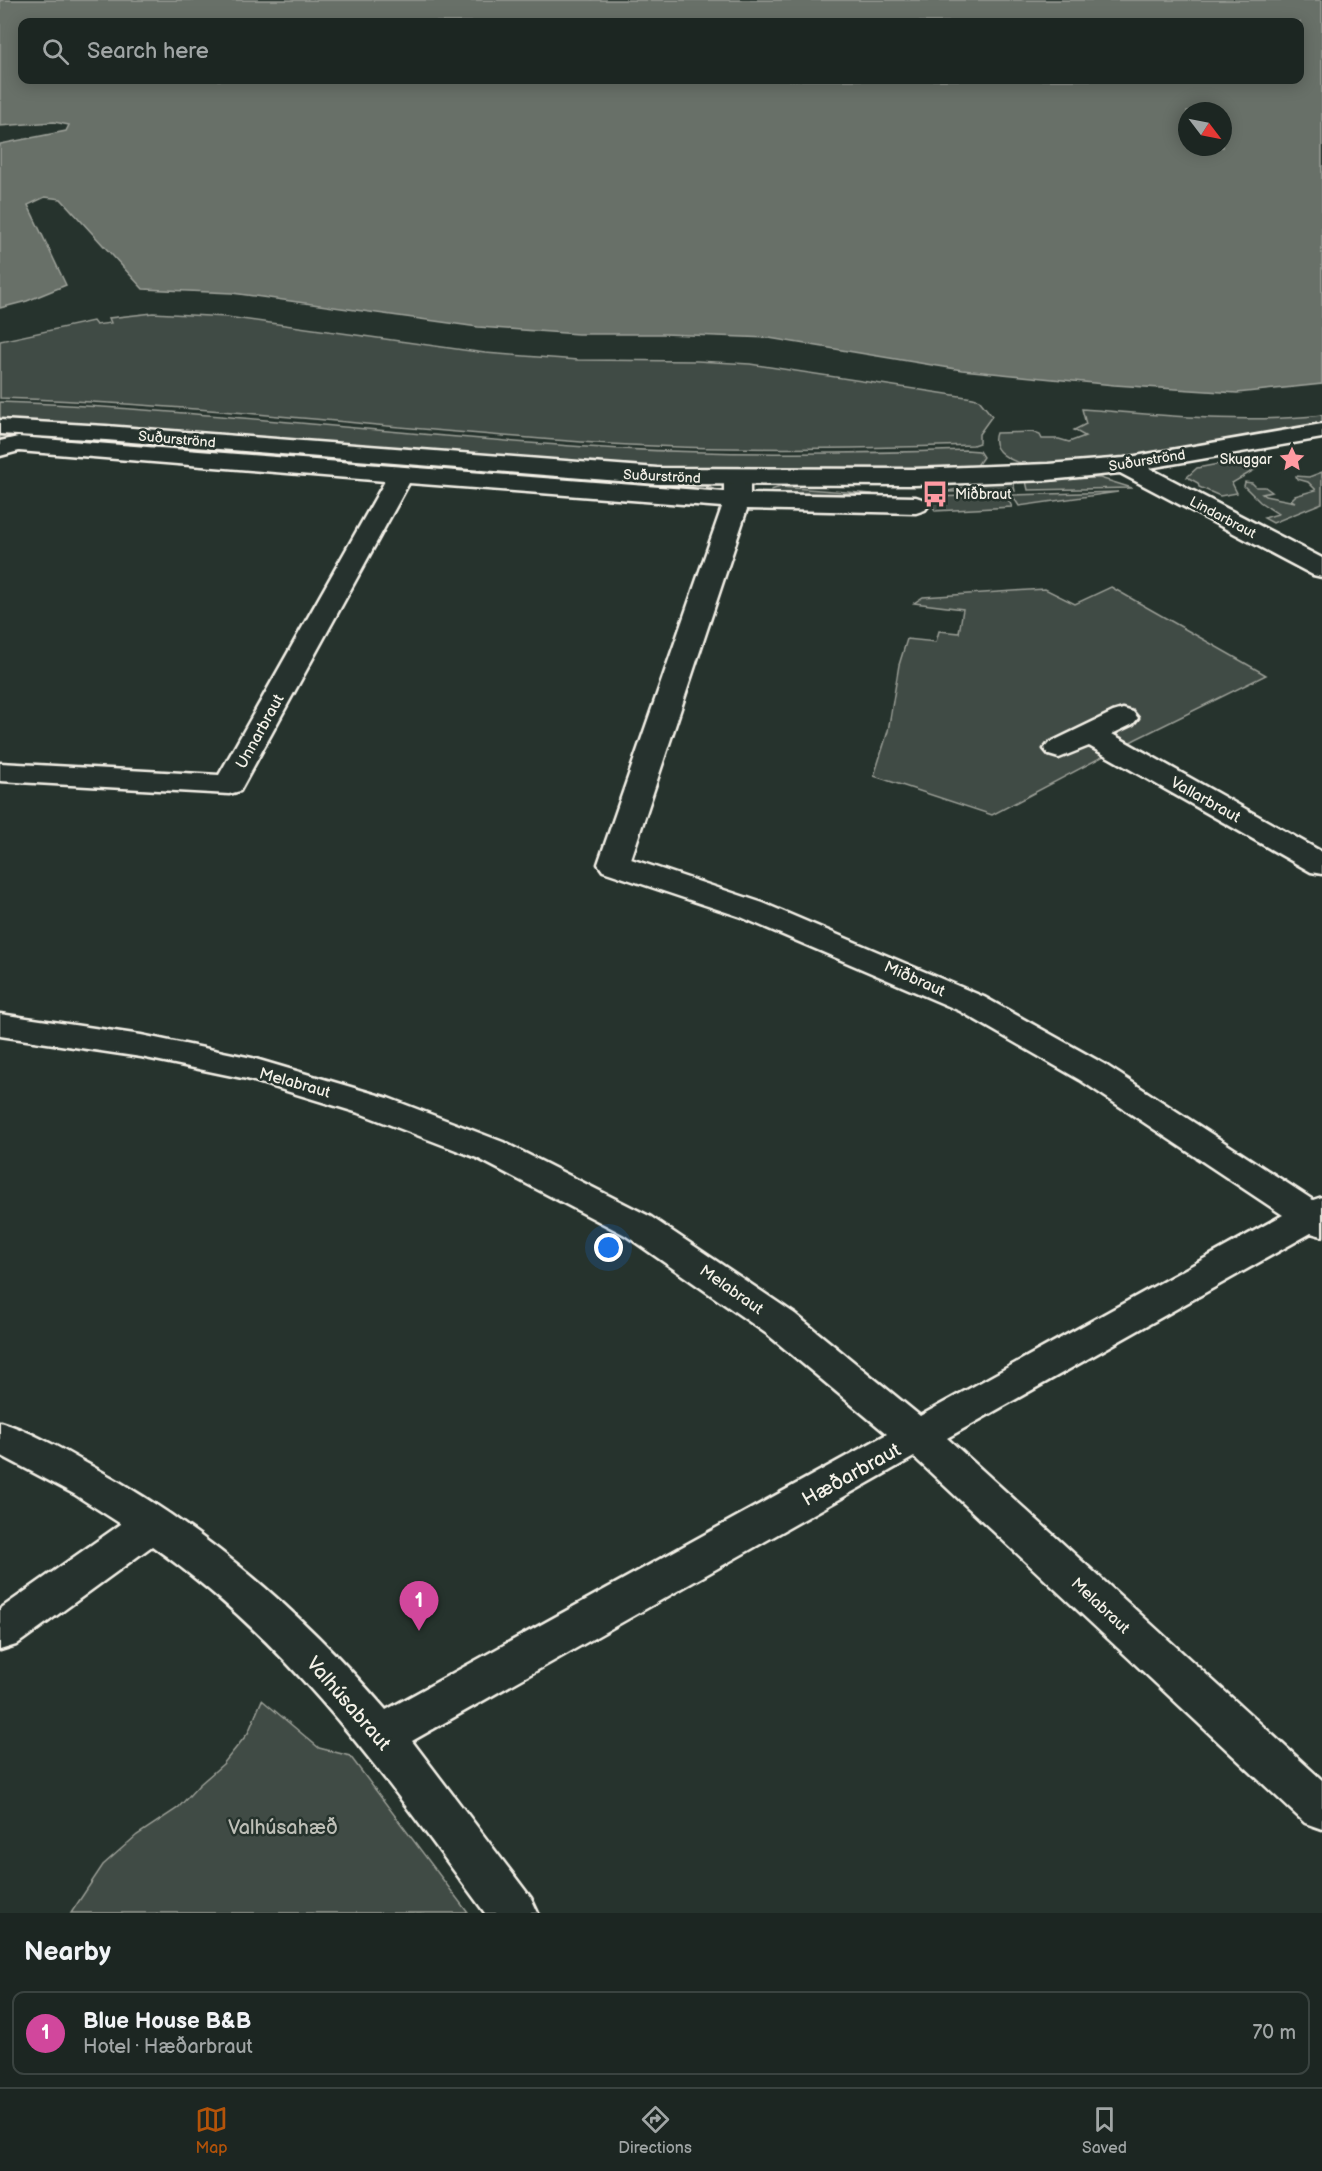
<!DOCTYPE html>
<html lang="en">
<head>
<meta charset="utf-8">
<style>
	:root { --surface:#1c2622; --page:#252e2a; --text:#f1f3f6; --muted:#a0a5a5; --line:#3a4340; --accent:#b45309 }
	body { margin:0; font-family:"Balsamiq Sans",sans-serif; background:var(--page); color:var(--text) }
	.compass { position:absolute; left:1178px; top:102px; width:54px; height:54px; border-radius:50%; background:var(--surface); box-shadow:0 3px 15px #0003; rotate:122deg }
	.you { position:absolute; left:609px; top:1248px; width:21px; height:21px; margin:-15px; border:4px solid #fff; border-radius:50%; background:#1a73e8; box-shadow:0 0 0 9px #1a73e833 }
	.badge { display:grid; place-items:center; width:39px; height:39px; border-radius:50%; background:var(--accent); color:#fff; font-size:20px; font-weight:700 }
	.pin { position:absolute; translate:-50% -50px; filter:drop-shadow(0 2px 3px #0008) }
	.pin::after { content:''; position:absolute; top:32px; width:21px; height:18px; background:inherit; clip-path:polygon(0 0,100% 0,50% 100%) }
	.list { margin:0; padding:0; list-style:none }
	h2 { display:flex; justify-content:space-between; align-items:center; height:78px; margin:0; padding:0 24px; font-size:26px }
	h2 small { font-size:20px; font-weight:400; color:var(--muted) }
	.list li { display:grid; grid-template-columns:39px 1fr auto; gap:18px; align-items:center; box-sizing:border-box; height:84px; margin:0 12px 12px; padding:0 12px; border:2px solid var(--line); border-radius:12px }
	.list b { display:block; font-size:22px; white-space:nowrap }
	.list p { margin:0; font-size:20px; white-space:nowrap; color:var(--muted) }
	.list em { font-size:20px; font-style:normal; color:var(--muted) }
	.icon { flex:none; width:33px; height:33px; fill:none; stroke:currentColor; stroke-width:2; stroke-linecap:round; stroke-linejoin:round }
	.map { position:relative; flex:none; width:1322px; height:1913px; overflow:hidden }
	.search { position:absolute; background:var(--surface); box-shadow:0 3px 15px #0003; left:18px; right:18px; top:18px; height:66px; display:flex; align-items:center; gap:15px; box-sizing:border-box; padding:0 21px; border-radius:12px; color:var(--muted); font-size:22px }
	.sheet { height:174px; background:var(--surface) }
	nav { display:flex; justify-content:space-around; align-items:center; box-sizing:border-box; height:84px; border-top:2px solid var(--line); background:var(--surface); font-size:16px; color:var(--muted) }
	nav a { display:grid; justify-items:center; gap:3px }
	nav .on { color:var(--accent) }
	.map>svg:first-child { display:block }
	.green { fill:#414b45; stroke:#9a9e96; stroke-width:1.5 }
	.water { fill:#676f68; stroke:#9fa39b; stroke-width:1.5; fill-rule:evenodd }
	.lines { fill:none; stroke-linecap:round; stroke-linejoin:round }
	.street-casing { stroke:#f4f1e8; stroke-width:5 }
	.secondary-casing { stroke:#f4f1e8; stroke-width:5 }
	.street { fill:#26332d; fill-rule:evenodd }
	.secondary { fill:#26332d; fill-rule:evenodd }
	.labels { text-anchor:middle; stroke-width:5; stroke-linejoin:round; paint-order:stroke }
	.far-street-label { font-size:14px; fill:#f4f1e8; stroke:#26332d }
	.far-poi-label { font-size:14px; fill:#f4f1e8; stroke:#26332d; text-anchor:end }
	.street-label { font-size:16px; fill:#f4f1e8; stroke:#26332d }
	.near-street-label { font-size:20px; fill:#f4f1e8; stroke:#26332d }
	.near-park-label { font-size:20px; fill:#bebfb7; stroke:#26332d }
</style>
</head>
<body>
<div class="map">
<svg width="1322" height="1913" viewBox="0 0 1322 1913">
	<rect width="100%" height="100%" fill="#26332d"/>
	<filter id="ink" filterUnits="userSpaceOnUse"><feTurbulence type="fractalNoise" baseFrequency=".0167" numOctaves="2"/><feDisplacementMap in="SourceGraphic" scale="12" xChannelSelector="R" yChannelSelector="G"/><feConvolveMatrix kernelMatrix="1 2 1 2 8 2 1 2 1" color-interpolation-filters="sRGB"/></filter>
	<g filter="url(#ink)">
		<g class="green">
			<path d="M153 313 227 317 485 353 578 360 697 361 750 364 973 398 979 400 992 416 979 434V443L973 445C853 449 731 451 611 444 407 431 204 404 0 398V341L93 321 96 325 111 323 109 318Z"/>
			<path d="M0 402C207 409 414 438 621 449 736 455 851 454 966 450L979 451 983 457 976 467 902 470 651 469 54 422 0 420Z"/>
			<path d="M1082 409C1162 415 1242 424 1322 415V424C1247 438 1172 453 1096 460 1074 462 1049 466 1027 464 1012 462 989 452 996 433L1032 432 1040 435 1042 439H1059L1069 442 1085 436 1074 430 1086 424Z"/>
			<polygon points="0,434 612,482 705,485 713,489 711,492 0,441"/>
			<polygon points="1240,460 1256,469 1232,483 1237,493 1220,496 1199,487 1198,483 1187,477 1197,468"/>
			<polygon points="1322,472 1322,503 1273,523 1264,518 1278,514 1260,502 1244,486 1245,482 1252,483 1256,487 1265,487 1272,492 1262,494 1265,496 1295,502 1291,500 1295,496 1316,490 1308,482 1297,479 1296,476 1309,477"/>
			<polygon points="1074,478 1100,478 1132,488 1028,490 1026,481"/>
			<polygon points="1013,482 1015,491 943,492 988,483"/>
			<polygon points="780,487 872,494 872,497 772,495 771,490"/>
			<polygon points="1118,492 1019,506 1012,495"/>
			<polygon points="1006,495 1012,507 935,511 930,497"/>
			<polygon points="1111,587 1266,675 1136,739 992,815 874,776 888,731 899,665 907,639 936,642 939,631 959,633 963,609 914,603 923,597 1045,589 1075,604"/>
			<polygon points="262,1700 319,1748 350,1756 468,1913 71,1913 103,1865 137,1835 178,1808 199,1785 223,1764 248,1733"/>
		</g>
		<path class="water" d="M0 0H1322V384L1237 393 1114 385 962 370 769 338 664 334H578L478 327 232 293 143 289 61 199 45 197 28 205 66 285 27 301 0 308V144L66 131 69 125 54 122 0 126ZM22 22H1300V80H22ZM1187 111H1223V147H1187Z"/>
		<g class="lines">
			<g class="street-casing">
				<g id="street">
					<path d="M18 437 724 492V478L728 473 737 470 746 473 750 478V494L916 497 925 500 929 505 925 510 916 513 747 509 631 859 763 903 984 997 1104 1064 1313 1200 1322 1197V1236L1311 1233 947 1438 1322 1780V1829L1305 1823 914 1457 412 1741 531 1898 538 1913H485C384 1776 295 1646 152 1546L16 1645 0 1650V1609L121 1524 74 1494 0 1455V1422C30 1431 58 1447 86 1463 201 1525 301 1611 386 1710L887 1434 767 1334 625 1235 477 1158 362 1114 247 1079 141 1057 0 1036V1014L141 1035 252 1058 388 1098 503 1142 651 1217 795 1314 920 1416 1283 1215 1080 1080 960 1011 741 917 603 871 598 864 722 507 409 483 240 791 229 794 0 781V763L219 775 385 481 19 451 0 456V441Z"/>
					<polygon points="1123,709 1133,712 1138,718 1133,724 1112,734 1322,852 1322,874 1311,872 1089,746 1059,758 1049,755 1044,749 1049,743 1113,712"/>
				</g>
			</g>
			<g class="secondary-casing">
				<polygon id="secondary" points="0,420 106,426 657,468 915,469 1048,464 1124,458 1322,424 1322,438 1149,468 1322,558 1322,577 1313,575 1120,473 1048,480 915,485 657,484 106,440 0,434"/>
			</g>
			<use href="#street" class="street"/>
			<use href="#secondary" class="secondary"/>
		</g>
	</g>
	<defs>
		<g id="sight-bare" transform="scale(2.07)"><path d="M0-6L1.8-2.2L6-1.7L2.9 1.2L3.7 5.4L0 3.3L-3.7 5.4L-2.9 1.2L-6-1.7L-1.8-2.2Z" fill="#ff9aa2" stroke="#26332d" stroke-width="2.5" paint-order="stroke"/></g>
		<g id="bus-bare" transform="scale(2.07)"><path d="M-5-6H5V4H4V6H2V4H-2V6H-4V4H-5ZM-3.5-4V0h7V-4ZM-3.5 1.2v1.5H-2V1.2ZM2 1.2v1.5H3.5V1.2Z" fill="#ff9aa2" stroke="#26332d" stroke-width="2.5" paint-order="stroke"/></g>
	</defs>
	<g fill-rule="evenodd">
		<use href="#sight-bare" x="1292" y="459"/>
		<use href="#bus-bare" x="935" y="494"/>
	</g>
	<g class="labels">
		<g class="far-street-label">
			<text transform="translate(177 439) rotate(5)" y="5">Suðurströnd</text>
			<text transform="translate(1147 460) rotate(-9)" y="5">Suðurströnd</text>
			<text transform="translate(662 476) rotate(3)" y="5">Suðurströnd</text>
			<text transform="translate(1223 517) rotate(28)" y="5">Lindarbraut</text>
		</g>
		<g class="far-poi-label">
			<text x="1272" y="464">Skuggar</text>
			<text x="955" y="499" text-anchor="start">Miðbraut</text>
		</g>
		<g class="street-label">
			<text transform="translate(259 731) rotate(-61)" y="6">Unnarbraut</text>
			<text transform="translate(1206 799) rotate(29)" y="6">Vallarbraut</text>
			<text transform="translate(915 978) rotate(24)" y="6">Miðbraut</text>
			<text transform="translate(295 1082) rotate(16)" y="6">Melabraut</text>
			<text transform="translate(732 1289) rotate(35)" y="6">Melabraut</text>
			<text transform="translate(1101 1605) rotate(43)" y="6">Melabraut</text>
		</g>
		<g class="near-street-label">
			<text transform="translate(851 1474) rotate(-29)" y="7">Hæðarbraut</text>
			<text transform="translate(349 1703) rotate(49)" y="7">Valhúsabraut</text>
		</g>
		<g class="near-park-label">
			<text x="283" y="1834">Valhúsahæð</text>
		</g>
	</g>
</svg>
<svg class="compass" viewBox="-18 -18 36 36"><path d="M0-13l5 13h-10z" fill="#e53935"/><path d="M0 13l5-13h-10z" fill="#a0a5a5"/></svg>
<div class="you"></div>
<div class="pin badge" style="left:419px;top:1631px;background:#d1479c">1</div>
<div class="search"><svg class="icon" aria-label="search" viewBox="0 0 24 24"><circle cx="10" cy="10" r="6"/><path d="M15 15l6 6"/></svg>Search here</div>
</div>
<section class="sheet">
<h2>Nearby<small></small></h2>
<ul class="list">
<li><span class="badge" style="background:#d1479c">1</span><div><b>Blue House B&amp;B</b><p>Hotel · Hæðarbraut</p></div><em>70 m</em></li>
</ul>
</section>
<nav>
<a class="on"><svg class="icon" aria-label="map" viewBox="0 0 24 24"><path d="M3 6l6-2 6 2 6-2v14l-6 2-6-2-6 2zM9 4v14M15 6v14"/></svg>Map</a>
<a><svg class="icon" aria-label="directions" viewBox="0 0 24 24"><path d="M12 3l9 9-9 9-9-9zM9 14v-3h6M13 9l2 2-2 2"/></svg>Directions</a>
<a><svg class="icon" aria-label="saved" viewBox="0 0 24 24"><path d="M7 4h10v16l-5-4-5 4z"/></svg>Saved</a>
</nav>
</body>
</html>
